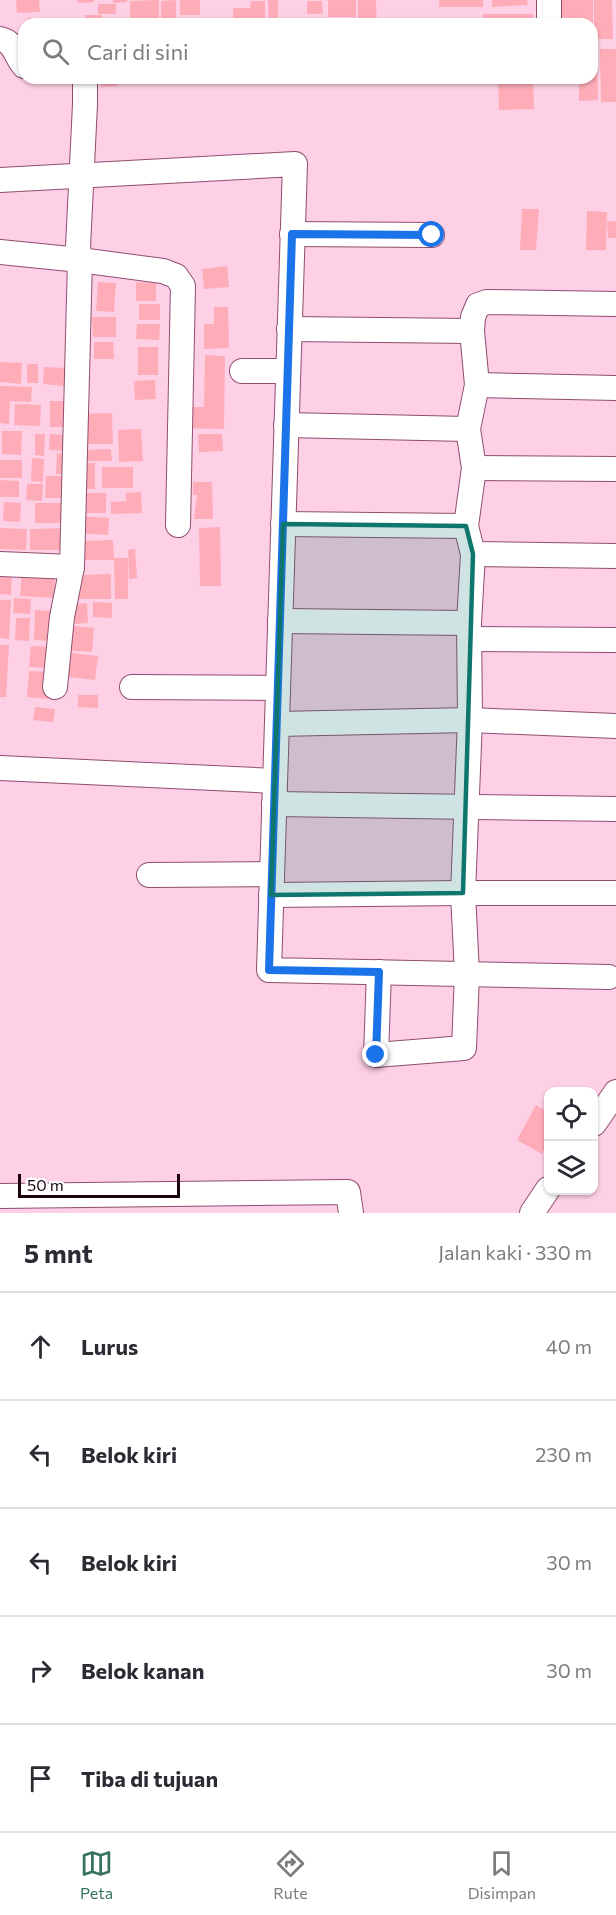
<!DOCTYPE html>
<html lang="id">
<head>
<meta charset="utf-8">
<style>
	:root { --surface:#fff; --page:#f7f7f7; --text:#2b2b33; --muted:#7c7c81; --line:#e1e1e2; --accent:#36745f }
	body { margin:0; font-family:Commissioner,sans-serif; background:var(--page); color:var(--text) }
	.controls { position:absolute; right:18px; bottom:18px; display:grid; overflow:hidden; border-radius:12px; box-shadow:0 2px 4px #0004 }
	.controls button { width:54px; height:54px; display:grid; place-items:center; padding:0; border:0; border-bottom:2px solid var(--line); background:var(--surface); color:var(--text); font:30px sans-serif }
	.scale { position:absolute; left:18px; bottom:15px; width:162px; box-sizing:border-box; padding-left:6px; border:3px solid #1b0310; border-top:0; font-size:16px; line-height:21px; white-space:nowrap; color:#1b0310; -webkit-text-stroke:4px #fff; paint-order:stroke }
	.stop { position:absolute; width:18px; height:18px; margin:-14px; border:4px solid #1a73e8; border-radius:50%; background:#fff }
	.stop.end { background:#1a73e8; border-color:#fff; box-shadow:0 2px 6px #0008 }
	.list { margin:0; padding:0; list-style:none }
	h2 { display:flex; justify-content:space-between; align-items:center; height:78px; margin:0; padding:0 24px; font-size:26px }
	h2 small { font-size:20px; font-weight:400; color:var(--muted) }
	.list li { display:grid; grid-template-columns:39px 1fr auto; gap:18px; align-items:center; box-sizing:border-box; height:108px; padding:0 24px; border-top:2px solid var(--line) }
	.list b { display:block; font-size:22px; white-space:nowrap }
	.list em { font-size:20px; font-style:normal; color:var(--muted) }
	.icon { flex:none; width:33px; height:33px; fill:none; stroke:currentColor; stroke-width:2; stroke-linecap:round; stroke-linejoin:round }
	.map { position:relative; flex:none; width:616px; height:1213px; overflow:hidden }
	.search { position:absolute; background:var(--surface); box-shadow:0 2px 4px #0004; left:18px; right:18px; top:18px; height:66px; display:flex; align-items:center; gap:15px; box-sizing:border-box; padding:0 21px; border-radius:18px; color:var(--muted); font-size:22px }
	.sheet { height:618px; background:var(--surface) }
	nav { display:flex; justify-content:space-around; align-items:center; box-sizing:border-box; height:84px; border-top:2px solid var(--line); background:var(--surface); font-size:16px; color:var(--muted) }
	nav a { display:grid; justify-items:center; gap:3px }
	nav .on { color:var(--accent) }
	.map>svg:first-child { display:block }
	.building { fill:#ffacb9 }
	.lines { fill:none; stroke-linecap:round; stroke-linejoin:round }
	.minor-casing { stroke:#904d6f; stroke-width:26 }
	.minor { stroke:#fff; stroke-width:24 }
	.route { stroke:#1a73e8; stroke-width:8 }
	.marked { fill:#0f766e; fill-opacity:0.2; stroke:#0f766e; stroke-width:4.5; stroke-linejoin:round }
</style>
</head>
<body>
<div class="map">
<svg width="616" height="1213" viewBox="0 0 616 1213">
	<rect width="100%" height="100%" fill="#fed0e5"/>
	<g class="building">
		<polygon points="16,0 39,0 40,12 17,13"/>
		<polygon points="78,0 94,0 94,2 78,3"/>
		<polygon points="113,0 127,0 127,2 113,3"/>
		<polygon points="159,0 159,24 130,24 130,1"/>
		<polygon points="176,0 176,24 161,24 161,1"/>
		<rect x="180" y="0" width="20" height="15"/>
		<polygon points="268,0 278,0 278,22 295,21 295,24 269,24"/>
		<rect x="328" y="0" width="28" height="17"/>
		<polygon points="358,0 376,0 377,24 358,24"/>
		<rect x="439" y="0" width="44" height="7"/>
		<polygon points="492,0 527,0 528,5 492,7"/>
		<polygon points="561,0 593,0 593,24 562,24"/>
		<polygon points="594,0 612,0 613,39 594,39"/>
		<polygon points="251,1 265,1 265,24 233,24 233,8 250,8"/>
		<polygon points="307,1 322,1 323,14 307,14"/>
		<rect x="98" y="4" width="18" height="10"/>
		<rect x="483" y="14" width="50" height="10"/>
		<polygon points="85,15 102,15 103,24 85,24"/>
		<rect x="28" y="18" width="23" height="6"/>
		<rect x="199" y="21" width="23" height="3"/>
		<rect x="385" y="21" width="27" height="3"/>
		<polygon points="600,49 616,49 616,102 601,102"/>
		<polygon points="592,59 597,59 598,100 579,101 579,78 592,78"/>
		<polygon points="101,78 118,78 118,86 101,87"/>
		<polygon points="498,78 533,78 534,109 499,110"/>
		<polygon points="522,209 539,209 536,250 520,250"/>
		<polygon points="587,211 607,212 606,250 586,250"/>
		<polygon points="616,221 616,238 608,238 607,222"/>
		<polygon points="227,266 229,287 204,289 202,269"/>
		<polygon points="98,282 116,283 114,312 96,311"/>
		<polygon points="136,282 156,283 156,301 136,301"/>
		<rect x="139" y="304" width="21" height="16"/>
		<polygon points="214,307 228,307 229,348 204,349 204,324 214,324"/>
		<polygon points="92,317 116,317 116,337 93,337"/>
		<polygon points="137,324 160,324 159,340 136,339"/>
		<polygon points="94,342 113,342 114,359 94,359"/>
		<rect x="138" y="347" width="20" height="28"/>
		<polygon points="205,355 225,356 224,429 188,428 188,407 204,407"/>
		<polygon points="0,362 22,363 21,384 0,382"/>
		<rect x="27" y="364" width="11" height="19"/>
		<polygon points="44,367 66,368 64,386 43,384"/>
		<polygon points="155,380 156,399 135,400 134,381"/>
		<polygon points="0,386 32,387 31,402 10,401 9,424 0,423"/>
		<polygon points="50,401 67,401 68,427 50,427"/>
		<polygon points="15,404 41,405 40,426 14,425"/>
		<polygon points="112,413 113,444 79,444 79,414"/>
		<polygon points="141,429 143,461 119,462 118,430"/>
		<polygon points="2,431 22,431 21,455 2,454"/>
		<polygon points="35,434 45,434 44,456 35,455"/>
		<polygon points="50,434 69,435 68,451 49,450"/>
		<polygon points="198,434 222,434 223,451 199,452"/>
		<polygon points="111,449 112,461 82,461 82,450"/>
		<polygon points="57,453 66,454 66,474 56,474"/>
		<polygon points="32,458 44,459 43,482 31,481"/>
		<rect x="0" y="460" width="22" height="18"/>
		<rect x="80" y="463" width="15" height="26"/>
		<rect x="102" y="467" width="31" height="21"/>
		<polygon points="46,476 65,476 65,498 45,498"/>
		<polygon points="0,480 19,481 19,497 0,497"/>
		<polygon points="193,482 212,482 213,519 194,519 197,495 193,495"/>
		<polygon points="27,484 43,484 42,501 26,500"/>
		<polygon points="141,492 142,513 111,514 111,502 126,501 126,493"/>
		<rect x="82" y="493" width="24" height="20"/>
		<polygon points="4,502 21,503 20,522 3,521"/>
		<rect x="35" y="503" width="30" height="20"/>
		<polygon points="78,516 109,518 108,535 77,533"/>
		<polygon points="220,527 221,586 200,586 199,528"/>
		<polygon points="0,528 27,529 26,550 0,549"/>
		<polygon points="67,528 67,550 30,550 30,529"/>
		<polygon points="113,540 114,560 84,560 83,541"/>
		<polygon points="135,549 137,578 129,579 128,550"/>
		<polygon points="114,558 128,558 128,599 115,599"/>
		<polygon points="22,571 55,573 54,598 20,596"/>
		<polygon points="0,572 12,573 11,595 0,594"/>
		<polygon points="111,574 111,599 79,599 79,575"/>
		<polygon points="14,598 31,599 30,614 13,613"/>
		<polygon points="0,600 11,600 9,639 0,638"/>
		<polygon points="93,602 112,603 112,618 93,617"/>
		<polygon points="87,603 88,623 75,624 74,604"/>
		<polygon points="35,610 56,611 54,641 34,640"/>
		<polygon points="16,618 30,618 29,641 15,640"/>
		<polygon points="65,625 94,628 92,652 63,650"/>
		<polygon points="0,645 9,645 6,697 0,697"/>
		<polygon points="31,646 51,647 50,668 29,667"/>
		<polygon points="63,652 98,656 95,680 61,676"/>
		<polygon points="29,671 50,672 48,699 27,697"/>
		<polygon points="78,695 98,695 98,708 78,707"/>
		<polygon points="35,707 55,709 53,722 33,720"/>
		<polygon points="536,1105 548,1112 548,1142 542,1154 517,1140"/>
	</g>
	<g class="lines">
		<g class="minor-casing">
			<g id="minor">
				<polyline points="549,24 549,0"/>
				<path d="M0 39C15 42 15 56 24 66"/>
				<polyline points="85,78 85,104 78,247 80,260 163,271 176,276 183,286 178,525"/>
				<polyline points="0,180 295,164 269,970 609,977"/>
				<polyline points="292,234 432,235"/>
				<polyline points="0,252 80,260 72,567 62,617 55,687"/>
				<polyline points="289,329 472,331"/>
				<polyline points="242,371 288,371"/>
				<polyline points="477,385 616,388"/>
				<polyline points="286,425 468,429"/>
				<polyline points="474,468 616,469"/>
				<polyline points="283,524 466,526"/>
				<polyline points="473,554 616,556"/>
				<polyline points="0,564 72,567"/>
				<polyline points="280,621 469,623"/>
				<polyline points="470,639 616,640"/>
				<polyline points="132,687 278,688"/>
				<polyline points="277,724 470,720 616,726"/>
				<polyline points="0,768 275,781"/>
				<polyline points="274,804 616,809"/>
				<polyline points="149,875 272,874"/>
				<polyline points="271,895 463,893 616,893"/>
				<polyline points="379,972 376,1055 464,1048 467,974 463,893 470,720 469,623 473,554 466,526 474,468 468,429 477,385 472,331 473,317 478,305 487,302 616,304"/>
				<polyline points="594,1124 616,1092"/>
				<polyline points="0,1196 348,1192 351,1213"/>
				<polyline points="532,1213 548,1189"/>
			</g>
		</g>
		<use href="#minor" class="minor"/>
	</g>
	<g class="lines">
		<polyline class="route" points="376,1055 379,972 269,970 292,234 432,235"/>
	</g>
	<path class="marked" d="M283 524 466 526 473 554 463 893 271 895Z"/>
</svg>
<div class="controls">
<button><svg class="icon" aria-label="locate" viewBox="0 0 24 24"><circle cx="12" cy="12" r="6"/><path d="M12 2v4M12 18v4M2 12h4M18 12h4"/></svg></button>
<button><svg class="icon" aria-label="layers" viewBox="0 0 24 24"><path d="M12 4l9 5-9 5-9-5zM3 14l9 5 9-5"/></svg></button>
</div>
<div class="scale">50 m</div>
<div class="stop" style="left:432px;top:235px"></div>
<div class="stop end" style="left:376px;top:1055px"></div>
<div class="search"><svg class="icon" aria-label="search" viewBox="0 0 24 24"><circle cx="10" cy="10" r="6"/><path d="M15 15l6 6"/></svg>Cari di sini</div>
</div>
<section class="sheet">
<h2>5 mnt<small>Jalan kaki · 330 m</small></h2>
<ul class="list">
<li><svg class="icon" aria-label="ahead" viewBox="0 0 24 24"><path d="M12 20V5M6 11l6-6 6 6"/></svg><div><b>Lurus</b></div><em>40 m</em></li>
<li><svg class="icon" aria-label="left" viewBox="0 0 24 24"><path d="M17 20v-9H6M10 6l-5 5 5 5"/></svg><div><b>Belok kiri</b></div><em>230 m</em></li>
<li><svg class="icon" aria-label="left" viewBox="0 0 24 24"><path d="M17 20v-9H6M10 6l-5 5 5 5"/></svg><div><b>Belok kiri</b></div><em>30 m</em></li>
<li><svg class="icon" aria-label="right" viewBox="0 0 24 24"><path d="M7 20v-9h11M14 6l5 5-5 5"/></svg><div><b>Belok kanan</b></div><em>30 m</em></li>
<li><svg class="icon" aria-label="arrive" viewBox="0 0 24 24"><path d="M6 21V4h12l-3 4 3 4H6"/></svg><div><b>Tiba di tujuan</b></div></li>
</ul>
</section>
<nav>
<a class="on"><svg class="icon" aria-label="map" viewBox="0 0 24 24"><path d="M3 6l6-2 6 2 6-2v14l-6 2-6-2-6 2zM9 4v14M15 6v14"/></svg>Peta</a>
<a><svg class="icon" aria-label="directions" viewBox="0 0 24 24"><path d="M12 3l9 9-9 9-9-9zM9 14v-3h6M13 9l2 2-2 2"/></svg>Rute</a>
<a><svg class="icon" aria-label="saved" viewBox="0 0 24 24"><path d="M7 4h10v16l-5-4-5 4z"/></svg>Disimpan</a>
</nav>
</body>
</html>
